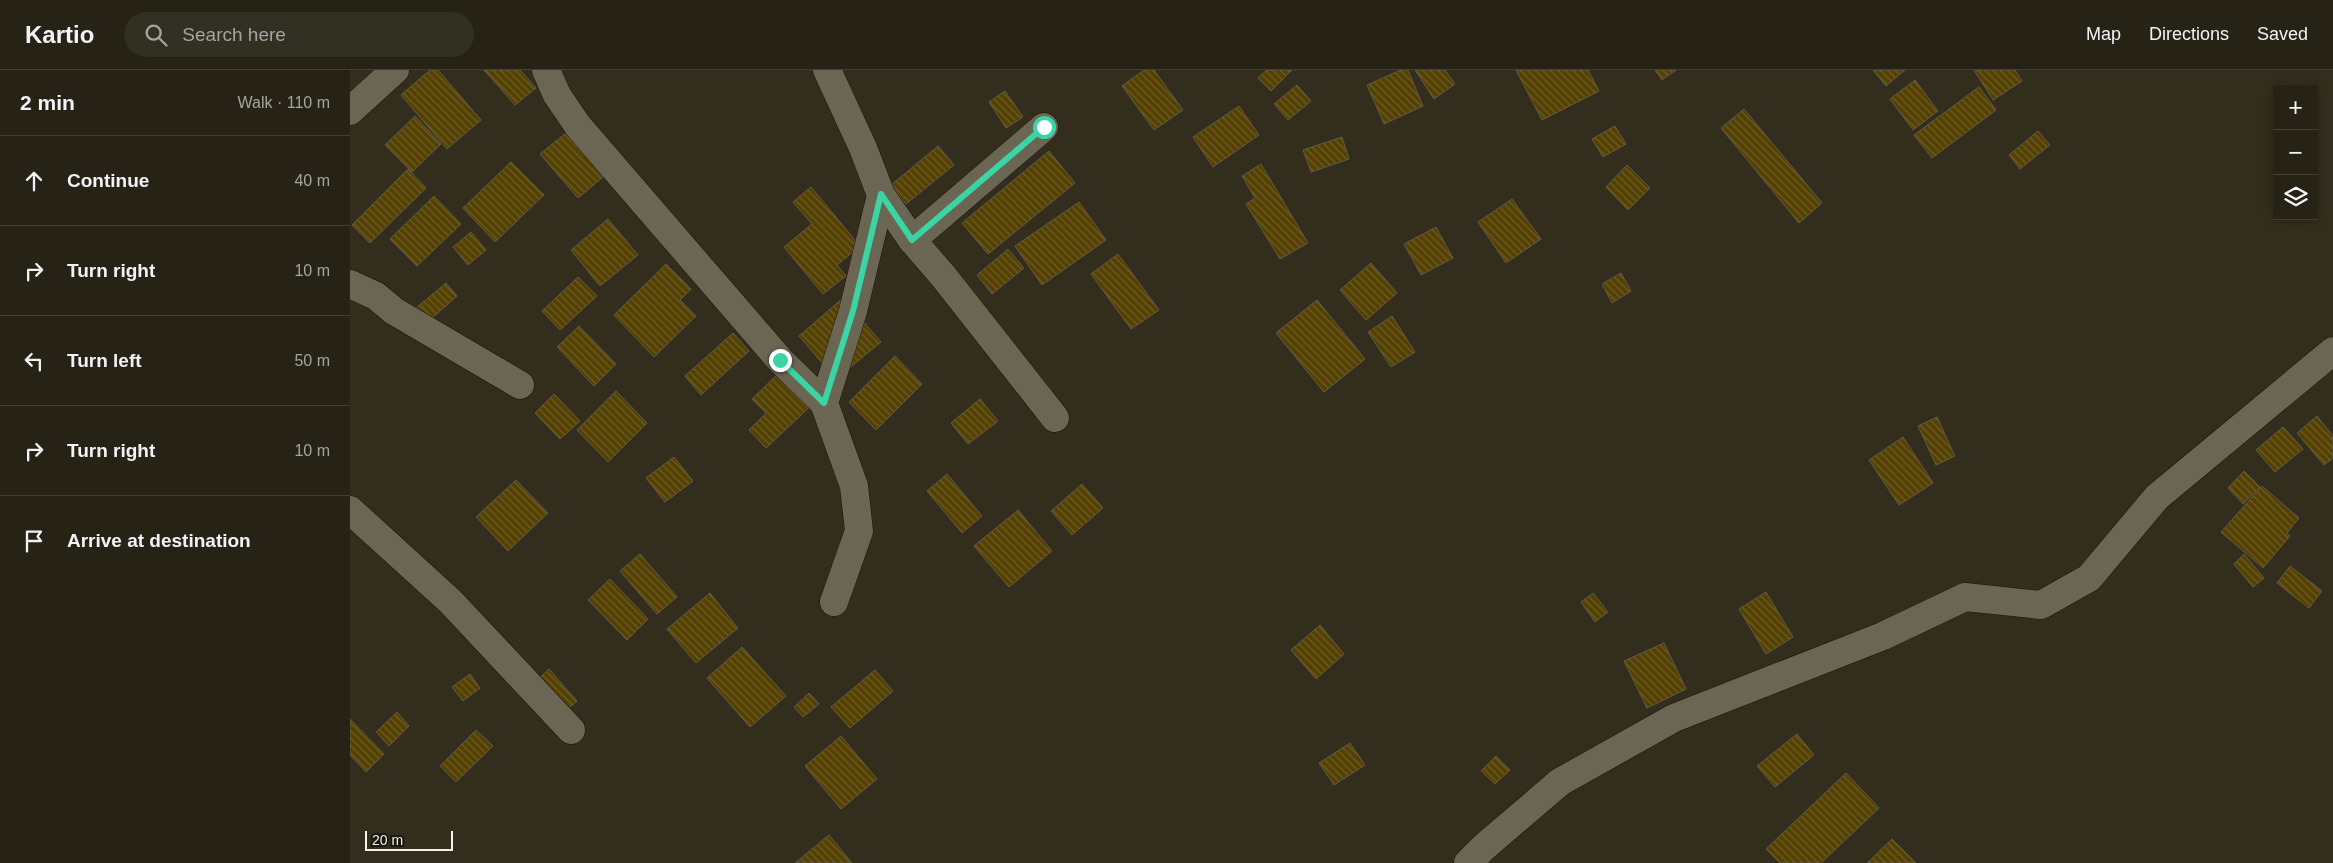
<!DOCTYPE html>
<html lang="en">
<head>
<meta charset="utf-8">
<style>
	:root { --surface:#262216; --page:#322f23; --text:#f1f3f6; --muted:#a4a4a1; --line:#423f35 }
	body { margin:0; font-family:Helvetica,sans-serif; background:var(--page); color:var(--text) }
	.controls { position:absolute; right:15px; top:15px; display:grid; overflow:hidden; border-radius:0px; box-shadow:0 2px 12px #0003 }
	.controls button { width:45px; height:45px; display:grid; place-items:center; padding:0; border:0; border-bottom:1px solid var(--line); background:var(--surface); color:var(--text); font:25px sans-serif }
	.scale { position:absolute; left:15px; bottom:12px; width:88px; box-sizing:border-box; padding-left:5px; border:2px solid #f4f0e6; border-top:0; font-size:14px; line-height:18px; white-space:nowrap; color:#f4f0e6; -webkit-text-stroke:4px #18160f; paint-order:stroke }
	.stop { position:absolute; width:15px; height:15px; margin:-11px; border:4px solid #3bd4a4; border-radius:50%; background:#fff }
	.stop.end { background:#3bd4a4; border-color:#fff; box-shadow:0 1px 5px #0008 }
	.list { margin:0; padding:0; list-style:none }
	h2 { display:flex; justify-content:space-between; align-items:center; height:65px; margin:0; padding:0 20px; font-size:21px }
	h2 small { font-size:16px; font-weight:400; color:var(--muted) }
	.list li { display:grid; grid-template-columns:32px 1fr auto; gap:15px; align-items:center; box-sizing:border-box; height:90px; padding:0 20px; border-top:1px solid var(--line) }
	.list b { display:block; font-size:19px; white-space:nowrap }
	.list em { font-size:16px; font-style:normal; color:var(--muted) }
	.icon { flex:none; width:28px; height:28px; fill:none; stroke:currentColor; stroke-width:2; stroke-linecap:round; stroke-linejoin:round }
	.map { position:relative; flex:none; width:1983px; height:793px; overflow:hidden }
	header { display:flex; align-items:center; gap:30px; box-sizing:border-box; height:70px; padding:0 25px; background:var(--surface); border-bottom:1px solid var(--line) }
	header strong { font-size:24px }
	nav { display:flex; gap:28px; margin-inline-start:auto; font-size:18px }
	.search { width:350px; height:45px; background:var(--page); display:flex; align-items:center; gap:12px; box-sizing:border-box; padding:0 18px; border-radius:28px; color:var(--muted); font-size:19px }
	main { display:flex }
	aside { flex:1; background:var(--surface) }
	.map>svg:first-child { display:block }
	.building { fill:url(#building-back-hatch); stroke:#615a49 }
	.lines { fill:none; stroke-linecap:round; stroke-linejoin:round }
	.minor-casing { stroke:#1b1507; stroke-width:29 }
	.minor { stroke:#6b6553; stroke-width:28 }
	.route { stroke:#3bd4a4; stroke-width:6 }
</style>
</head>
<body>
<header>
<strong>Kartio</strong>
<div class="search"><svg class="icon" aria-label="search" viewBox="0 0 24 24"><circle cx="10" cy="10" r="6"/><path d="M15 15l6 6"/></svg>Search here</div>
<nav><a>Map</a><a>Directions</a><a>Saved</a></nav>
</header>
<main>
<aside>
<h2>2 min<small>Walk · 110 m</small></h2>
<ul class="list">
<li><svg class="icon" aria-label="ahead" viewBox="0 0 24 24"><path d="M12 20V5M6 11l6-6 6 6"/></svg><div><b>Continue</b></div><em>40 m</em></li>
<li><svg class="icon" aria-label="right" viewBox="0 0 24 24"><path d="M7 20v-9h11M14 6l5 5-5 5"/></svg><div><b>Turn right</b></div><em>10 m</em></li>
<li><svg class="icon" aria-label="left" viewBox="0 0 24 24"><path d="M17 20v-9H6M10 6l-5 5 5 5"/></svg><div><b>Turn left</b></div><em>50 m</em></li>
<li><svg class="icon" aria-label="right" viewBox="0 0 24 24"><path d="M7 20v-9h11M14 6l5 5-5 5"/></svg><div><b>Turn right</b></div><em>10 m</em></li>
<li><svg class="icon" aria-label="arrive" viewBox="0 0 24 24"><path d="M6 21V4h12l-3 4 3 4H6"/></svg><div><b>Arrive at destination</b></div></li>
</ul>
</aside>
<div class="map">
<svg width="1983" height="793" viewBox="0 0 1983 793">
	<defs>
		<pattern id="building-back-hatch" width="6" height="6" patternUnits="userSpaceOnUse" patternTransform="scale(1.25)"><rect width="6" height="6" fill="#544102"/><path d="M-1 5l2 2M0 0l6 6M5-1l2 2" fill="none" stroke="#6d5d27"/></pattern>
	</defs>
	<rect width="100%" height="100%" fill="#332d1d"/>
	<g class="building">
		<polygon points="80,0 88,0 131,50 97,79 51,25"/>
		<polygon points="134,0 170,0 186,18 165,35"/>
		<polygon points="794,0 804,0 833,40 804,60 772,16"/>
		<polygon points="917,0 942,0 921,21 908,8"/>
		<polygon points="1051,0 1058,0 1073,36 1034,54 1017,15"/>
		<polygon points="1065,0 1095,0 1105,14 1084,29"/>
		<polygon points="1166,0 1238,0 1249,21 1192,50"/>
		<polygon points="1305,0 1326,0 1312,10"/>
		<polygon points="1523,0 1555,0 1536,16"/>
		<polygon points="1624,0 1665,0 1672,11 1643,30"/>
		<polygon points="1565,10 1588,41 1563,60 1540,29"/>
		<polygon points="947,15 961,31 938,50 924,34"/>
		<polygon points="1629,17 1646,40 1582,88 1564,65"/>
		<polygon points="655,21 673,47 656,58 639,32"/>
		<polygon points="889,36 909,65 863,97 843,67"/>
		<polygon points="1394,39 1472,133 1449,153 1371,58"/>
		<polygon points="65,46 91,74 62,102 35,75"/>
		<polygon points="1265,56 1276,74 1253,87 1242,69"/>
		<polygon points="1688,61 1700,75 1670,99 1659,85"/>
		<polygon points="216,63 253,107 228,128 190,84"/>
		<polygon points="992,67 999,89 961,102 953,80"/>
		<polygon points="588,76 604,95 556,134 541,115"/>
		<polygon points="699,81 725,113 638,184 612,153"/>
		<polygon points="161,92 194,125 145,172 113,138"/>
		<polygon points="911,94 958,173 930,189 896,134 905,128 892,106"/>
		<polygon points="1277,95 1300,118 1278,140 1256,117"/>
		<polygon points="58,99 76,118 20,173 2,155"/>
		<polygon points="461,117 510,176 487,195 496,206 473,224 434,177 462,154 443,132"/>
		<polygon points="84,126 111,154 67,196 40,169"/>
		<polygon points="1162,129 1191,169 1156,193 1128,152"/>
		<polygon points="729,132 756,170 692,215 665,176"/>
		<polygon points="258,149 288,185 250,216 221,180"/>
		<polygon points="1086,157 1103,188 1071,205 1054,174"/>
		<polygon points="121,162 136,180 118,195 103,177"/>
		<polygon points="658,179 674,198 642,224 627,205"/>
		<polygon points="768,184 809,240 781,259 741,204"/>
		<polygon points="1021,193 1047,223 1016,250 990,220"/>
		<polygon points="316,194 341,219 330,230 346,246 304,287 264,245"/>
		<polygon points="1271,203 1281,221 1262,233 1252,214"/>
		<polygon points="228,207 247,226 210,260 192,241"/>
		<polygon points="96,213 107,226 72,257 60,243"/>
		<polygon points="493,228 531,272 486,309 449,266"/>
		<polygon points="967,230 1015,289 974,322 926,263"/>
		<polygon points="1042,246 1065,282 1041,297 1018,262"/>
		<polygon points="229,256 266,294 244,316 207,277"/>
		<polygon points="383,263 399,281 351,325 335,306"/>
		<polygon points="545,286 572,314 526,360 499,332"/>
		<polygon points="435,297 466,331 416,378 399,360 416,343 402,329"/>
		<polygon points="266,321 297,353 258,392 227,360"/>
		<polygon points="204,324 230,351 210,369 185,343"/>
		<polygon points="630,329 648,351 618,374 601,353"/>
		<polygon points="1967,346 1983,366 1983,388 1974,395 1947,363"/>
		<polygon points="1587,347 1605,386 1586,395 1568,356"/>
		<polygon points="1933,357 1953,379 1925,402 1906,380"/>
		<polygon points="1553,367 1583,413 1549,435 1519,390"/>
		<polygon points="324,387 343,411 315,432 296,408"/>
		<polygon points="1894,401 1910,417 1893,434 1878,418"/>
		<polygon points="597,404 632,446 612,463 577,421"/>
		<polygon points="166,410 198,443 158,481 126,447"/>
		<polygon points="732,414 753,438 722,465 701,441"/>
		<polygon points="1912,416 1949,448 1937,463 1940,466 1913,498 1871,462"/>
		<polygon points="668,440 702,481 659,517 624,476"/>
		<polygon points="290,484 327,527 307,544 270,501"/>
		<polygon points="1894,484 1914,508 1903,517 1884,494"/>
		<polygon points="1940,496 1972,521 1959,538 1927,513"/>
		<polygon points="260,509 298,549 277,570 238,530"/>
		<polygon points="1416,522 1443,567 1416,584 1389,539"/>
		<polygon points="360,523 388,558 346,593 317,559"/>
		<polygon points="1243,523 1258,542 1245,552 1231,532"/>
		<polygon points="970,555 994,584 966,609 941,580"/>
		<polygon points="1314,573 1336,619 1297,638 1274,591"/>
		<polygon points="392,577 436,626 400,657 357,608"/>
		<polygon points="199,599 227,631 208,648 180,617"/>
		<polygon points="525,600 543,621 500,658 481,637"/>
		<polygon points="120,604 130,618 113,631 102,617"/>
		<polygon points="459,623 469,634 453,647 444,637"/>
		<polygon points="47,642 59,656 39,676 26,662"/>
		<polygon points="0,649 34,684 16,702 0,685"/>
		<polygon points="126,660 143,676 106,712 90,696"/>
		<polygon points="1447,664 1464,685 1425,717 1407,696"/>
		<polygon points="491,666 527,709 491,739 455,696"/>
		<polygon points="1000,673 1015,695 984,715 969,693"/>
		<polygon points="1146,686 1160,700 1145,714 1131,701"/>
		<polygon points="1496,703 1529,738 1471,793 1430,793 1416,779"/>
		<polygon points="479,765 502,793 445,793"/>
		<polygon points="1542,769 1566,793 1517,793"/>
	</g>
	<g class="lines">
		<g class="minor-casing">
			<g id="minor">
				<polyline points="196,0 207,25 228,56 430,290 474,333"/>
				<polyline points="477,0 513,78 531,125 562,170 594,207 705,348"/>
				<polyline points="0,41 45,0"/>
				<polyline points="562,170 694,57"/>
				<polyline points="0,214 26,226 44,241 170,315"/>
				<polyline points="0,440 101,532 221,660"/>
				<polyline points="484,532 509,461 504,416 474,333 503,241 531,125"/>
				<polyline points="1118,793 1134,777 1210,712 1324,648 1533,566 1615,527 1691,535 1739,508 1807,427 1983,281"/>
			</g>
		</g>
		<use href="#minor" class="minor"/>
	</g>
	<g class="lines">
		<polyline class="route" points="430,290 474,333 503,241 531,124 562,170 694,57"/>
	</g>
</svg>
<div class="controls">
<button>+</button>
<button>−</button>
<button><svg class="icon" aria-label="layers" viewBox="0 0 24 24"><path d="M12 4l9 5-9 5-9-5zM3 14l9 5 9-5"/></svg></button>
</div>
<div class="scale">20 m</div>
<div class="stop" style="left:694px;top:57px"></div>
<div class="stop end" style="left:430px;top:290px"></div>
</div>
</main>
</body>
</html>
